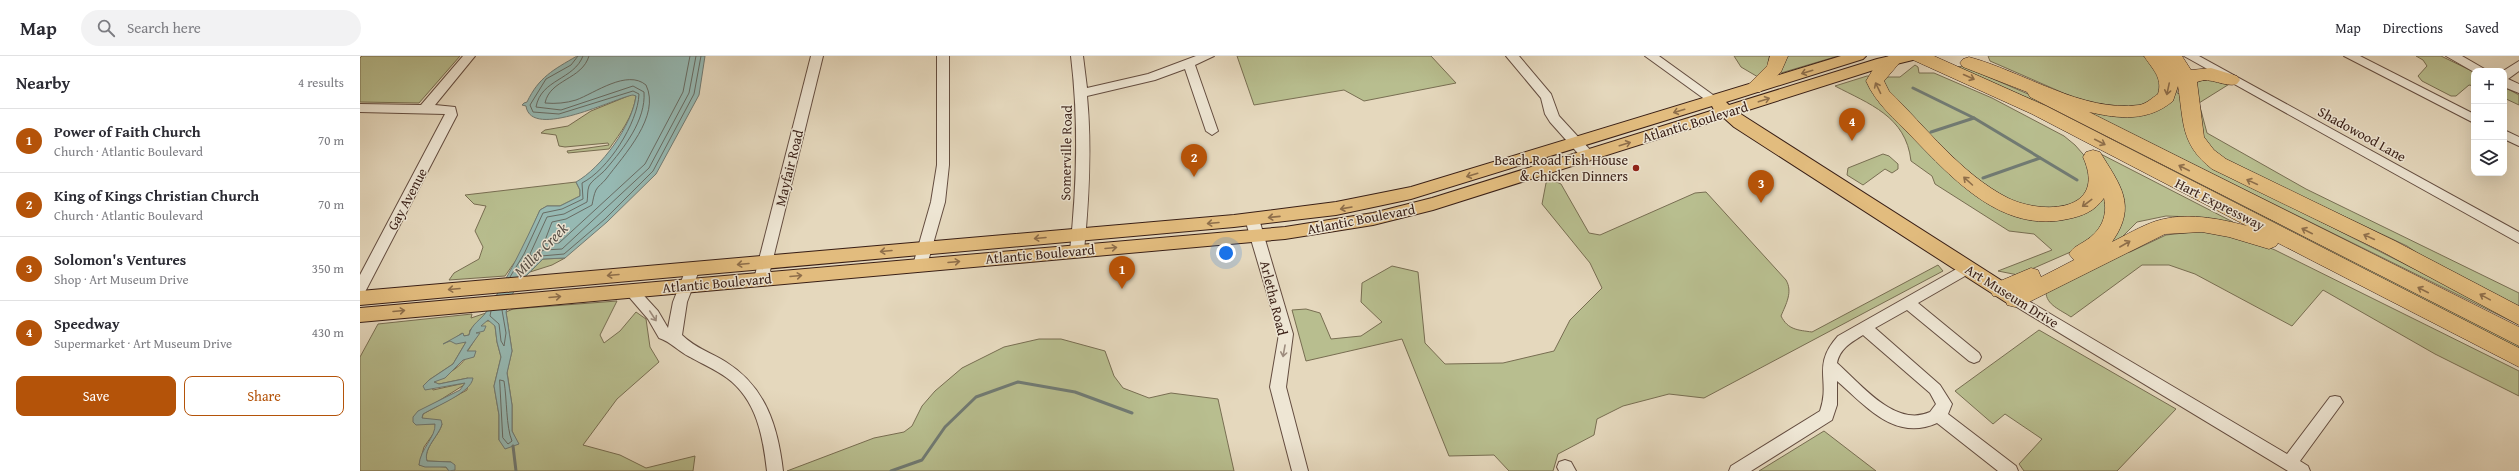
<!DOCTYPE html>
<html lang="en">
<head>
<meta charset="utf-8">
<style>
	:root { --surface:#fff; --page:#f2f2f3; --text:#2b2b33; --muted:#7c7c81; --line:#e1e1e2; --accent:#b45309 }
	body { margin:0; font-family:"Gentium Book Plus",serif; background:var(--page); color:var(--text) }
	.controls { position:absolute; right:12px; top:12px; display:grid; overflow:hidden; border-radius:8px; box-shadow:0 4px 16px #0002 }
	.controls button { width:36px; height:36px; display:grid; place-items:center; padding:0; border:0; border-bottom:1px solid var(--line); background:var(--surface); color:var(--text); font:20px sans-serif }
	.you { position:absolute; left:866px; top:197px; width:14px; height:14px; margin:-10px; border:3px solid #fff; border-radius:50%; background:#1a73e8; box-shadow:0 0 0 6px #1a73e833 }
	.badge { display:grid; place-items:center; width:26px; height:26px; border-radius:50%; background:var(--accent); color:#fff; font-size:13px; font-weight:700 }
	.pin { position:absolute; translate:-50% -33px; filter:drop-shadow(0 1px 2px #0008) }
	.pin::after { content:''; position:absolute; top:21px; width:14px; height:12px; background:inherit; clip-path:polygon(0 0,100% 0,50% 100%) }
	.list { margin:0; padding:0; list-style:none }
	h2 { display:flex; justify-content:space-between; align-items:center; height:52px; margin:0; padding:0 16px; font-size:17px }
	h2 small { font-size:13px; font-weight:400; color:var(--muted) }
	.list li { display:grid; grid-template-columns:26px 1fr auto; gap:12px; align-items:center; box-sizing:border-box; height:64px; padding:0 16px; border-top:1px solid var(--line) }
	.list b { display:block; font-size:15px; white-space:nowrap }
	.list p { margin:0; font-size:13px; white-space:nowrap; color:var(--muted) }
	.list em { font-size:13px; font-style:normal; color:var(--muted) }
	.actions { display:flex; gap:8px; padding:12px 16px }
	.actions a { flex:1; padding:9px 0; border:1px solid var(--accent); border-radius:8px; text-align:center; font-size:14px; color:var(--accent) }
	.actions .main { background:var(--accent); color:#fff }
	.icon { flex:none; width:22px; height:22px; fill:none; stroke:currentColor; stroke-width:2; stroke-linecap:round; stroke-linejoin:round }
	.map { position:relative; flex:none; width:2159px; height:415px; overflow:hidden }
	header { display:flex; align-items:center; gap:24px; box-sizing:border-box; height:56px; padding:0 20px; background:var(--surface); border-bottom:1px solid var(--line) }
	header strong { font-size:19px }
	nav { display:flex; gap:22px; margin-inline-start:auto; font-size:14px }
	.search { width:280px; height:36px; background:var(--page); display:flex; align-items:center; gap:10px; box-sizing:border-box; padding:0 14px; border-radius:22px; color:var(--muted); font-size:15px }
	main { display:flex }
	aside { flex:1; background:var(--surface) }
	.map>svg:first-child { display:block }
	.green { fill:#b8be8f; stroke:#786e52 }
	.water { fill:#96b9b3; stroke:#717b74 }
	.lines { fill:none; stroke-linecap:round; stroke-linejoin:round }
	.shore { stroke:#686c64; stroke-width:1 }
	.stream { stroke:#717b74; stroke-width:3 }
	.minor-casing { stroke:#644d40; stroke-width:2 }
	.major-casing { stroke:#391f16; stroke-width:2 }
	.highway-casing { stroke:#391f16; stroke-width:1 }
	.minor { fill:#eee6d4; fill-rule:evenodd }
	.major { fill:#e2bc7e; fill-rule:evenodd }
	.highway { fill:#e2bc7e; fill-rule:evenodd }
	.oneway { stroke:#8e6e4a }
	.oneway2 { stroke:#9d8c7e }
	.poi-dot { fill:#8f2418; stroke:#eee6d4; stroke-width:1.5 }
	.labels { text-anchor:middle; stroke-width:3; stroke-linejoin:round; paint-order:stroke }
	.street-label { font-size:14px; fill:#391f16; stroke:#eee6d4 }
	.poi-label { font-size:14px; fill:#391f16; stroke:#eee6d4; text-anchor:end }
	.water-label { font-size:15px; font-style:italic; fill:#554d45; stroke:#eee6d4 }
</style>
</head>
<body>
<header>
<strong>Map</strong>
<div class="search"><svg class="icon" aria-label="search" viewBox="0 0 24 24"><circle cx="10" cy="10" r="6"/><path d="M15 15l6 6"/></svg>Search here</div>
<nav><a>Map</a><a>Directions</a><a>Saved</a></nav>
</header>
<main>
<aside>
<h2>Nearby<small>4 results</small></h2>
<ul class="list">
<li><span class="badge">1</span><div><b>Power of Faith Church</b><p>Church · Atlantic Boulevard</p></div><em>70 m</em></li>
<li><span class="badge">2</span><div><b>King of Kings Christian Church</b><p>Church · Atlantic Boulevard</p></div><em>70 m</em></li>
<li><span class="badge">3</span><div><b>Solomon's Ventures</b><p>Shop · Art Museum Drive</p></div><em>350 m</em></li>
<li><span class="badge">4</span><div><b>Speedway</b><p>Supermarket · Art Museum Drive</p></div><em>430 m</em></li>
</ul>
<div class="actions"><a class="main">Save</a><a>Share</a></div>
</aside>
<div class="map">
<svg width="2159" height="415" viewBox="0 0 2159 415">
	<rect width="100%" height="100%" fill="#e5d8bd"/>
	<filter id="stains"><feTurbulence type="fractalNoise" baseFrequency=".005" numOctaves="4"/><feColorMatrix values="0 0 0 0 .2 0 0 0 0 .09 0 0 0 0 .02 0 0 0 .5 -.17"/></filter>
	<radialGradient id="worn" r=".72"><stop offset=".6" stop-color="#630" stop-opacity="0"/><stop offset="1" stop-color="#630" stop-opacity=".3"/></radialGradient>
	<g class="green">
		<polygon points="2,0 100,0 59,47 0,46 0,2"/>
		<polygon points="877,0 1071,0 1096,27 1004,45 984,34 894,49"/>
		<polygon points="1374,0 1415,0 1413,6 1398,21 1381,11"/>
		<polygon points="1423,0 1478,0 1421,17 1418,14"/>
		<polygon points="1628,0 1789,0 1799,12 1800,40 1775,52 1724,46 1630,5"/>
		<polygon points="2056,0 2081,0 2114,16 2114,30 2109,29 2096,40 2091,40 2062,25 2058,20 2067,10 2063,4"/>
		<polygon points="1555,9 1558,11 1559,17 1574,17 1632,42 1704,80 1715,89 1730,106 1735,125 1719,148 1684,155 1629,139 1524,35 1523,21 1540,21"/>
		<polygon points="1603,10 1668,38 2159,287 2159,296 1597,11"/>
		<path d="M1507 20H1512L1516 38 1657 156 1741 145 1745 140 1746 168 1722 191 1658 219 1638 215 1692 194 1674 178 1649 175 1575 128 1572 120 1551 105C1546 60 1509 48 1475 30Z"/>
		<polygon points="1842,21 1871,27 1839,47 1847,77 1946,133 2159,237 2159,253 2072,207 2047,190 1858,101 1841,79 1834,27"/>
		<path d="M1817 28V37L1821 38C1823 75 1824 88 1855 112L2159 266V269L1715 50 1779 58Z"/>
		<polygon points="2144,31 2159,39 2159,49 2144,42"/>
		<path d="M273 38 276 40C273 61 261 76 249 93L208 97 207 95 249 89 248 87 205 91 199 90 196 79 181 77 185 74 208 70 231 55Z"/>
		<polygon points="1733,94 1873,166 1870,169 1831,161 1806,160 1777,166 1762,181 1748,189 1758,176"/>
		<polygon points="1523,98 1529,100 1538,108 1538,113 1532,117 1525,113 1503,129 1487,119 1488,112"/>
		<path d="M1192 124 1201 128 1229 177 1240 179 1335 137 1346 136 1426 224C1433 236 1426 248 1421 260 1428 274 1438 274 1452 276L1578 209 1583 215 1344 342 1309 338 1263 350 1237 363 1234 379 1198 398 1193 415H1149L1134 399 1089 400 1042 283 946 305 932 254 946 253 960 257 971 283 1001 280 1022 266 1001 246 1002 227 1032 210 1058 216 1065 287 1085 308 1143 307 1194 295 1210 264 1242 232 1230 207 1182 148 1186 127Z"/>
		<polygon points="216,126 220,134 220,140 200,150 187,150 180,154 161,197 145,220 89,224 94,217 119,203 123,191 115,175 126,150 114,148 105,139"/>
		<path d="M1842 175 1888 183 1915 194 2159 315V340L2075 298 1963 234 1932 270 1835 218 1809 209H1782L1711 261C1701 254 1686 249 1686 236L1759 196H1770L1806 179Z"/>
		<polygon points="205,202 192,209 170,216 183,203"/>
		<path d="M257 245 240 279 244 287 260 275 276 256 286 263 290 291 299 306 257 343 223 389 260 399 286 412 335 400 333 415H94L91 406 67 405C63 392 79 380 82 368L62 362 63 358 107 334 108 322 79 328 73 326C86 319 104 310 109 296H107L119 277H115L125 265H132L135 270 137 286 141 301 134 330 139 359V384L158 388 152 375V349L147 316 152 295 146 256 153 253Z"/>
		<polygon points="126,257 110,274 109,279 104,280 102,277 91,285 106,286 93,308 69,324 73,334 105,327 104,329 53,361 66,368 75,368 76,374 64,391 59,409 86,411 89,415 0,415 0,301 18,268 112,258 111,262"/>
		<polygon points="1679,274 1816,353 1757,415 1664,415 1659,408 1682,383 1645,358 1633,368 1595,335"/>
		<polygon points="679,283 701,283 745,295 754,320 763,332 789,342 811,337 858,343 874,415 427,415 514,382 544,376 552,370 562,350 575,335 602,312 644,291"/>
		<polygon points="1464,375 1516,415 1399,415"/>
	</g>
	<path class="water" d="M217 0H345L339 39 296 118 247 166 205 202 183 203 167 219 153 237 146 256 152 295 147 317 152 349V375L159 388 145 393 139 384V359L134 330 141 301 137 286 135 270 128 264 121 270H126L124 275 116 277H120L107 295H116L114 301 103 304 85 322 74 326 79 328 108 322H113C111 337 76 350 63 358L62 362 81 364 82 368C79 380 63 392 67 405L91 406 95 409V414L89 415 86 411H65L59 409C60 393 76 381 75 368L56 369 53 366V361L58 355 100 334 105 327 65 334 63 330 69 324 93 308 106 286 96 288 90 285 83 288 103 277 104 280 109 279C111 268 121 264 127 255 147 223 164 189 180 154L187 150H200L220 140V134L216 126C241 112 272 70 276 40L273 39C257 41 171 85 166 50L162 49 164 47 167 46C179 21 193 14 217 0Z"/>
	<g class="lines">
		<g class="shore">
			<path d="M223 0C214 24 181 23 176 51L201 54 273 30 284 36C286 64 264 92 246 113 242 118 231 125 229 130 227 135 228 141 227 146L204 158 187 161 170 198 172 200 184 194 202 193 289 112 329 37 336 0"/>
			<path d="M229 0C222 24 190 23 185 47 196 48 206 47 216 44 235 37 267 13 286 29 301 60 264 99 246 123 243 127 238 130 236 134 234 138 233 144 232 149L206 163 192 166 184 187H199L285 108 323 36 330 0"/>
			<polyline points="161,220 181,200 204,198 245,163 293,115 334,38 341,0"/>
			<path d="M150 221 164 198 183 157 202 153 223 143 222 127C248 114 278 67 279 38L273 35 199 58 173 56 170 49 186 23 211 9 218 0"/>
			<polyline points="131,255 130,260 139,268 141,285 144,290 146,277 142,254"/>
			<path d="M140 324 144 325C147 343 146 371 152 385L148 388 143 382Z"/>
		</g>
		<g class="stream">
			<polyline points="1553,32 1614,62 1717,124"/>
			<polyline points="1571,76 1614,62"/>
			<polyline points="1623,122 1680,102"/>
			<polyline points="153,390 156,415"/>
			<polyline points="531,415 562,404 585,371 616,341 658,326 715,336 772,357"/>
		</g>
		<g class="minor-casing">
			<g id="minor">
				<polygon points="103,0 115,0 75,49 95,51 97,59 5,236 0,237 0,219 85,58 0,56 0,48 61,49"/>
				<polygon points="451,0 463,0 408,223 406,227 396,227 394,223"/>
				<polygon points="577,0 589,0 589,109 585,146 567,209 560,214 553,209 571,146 577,109"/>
				<path d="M711 0H723L727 32 788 18 836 0H854L835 9 858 75 852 79 846 75 825 13 795 24 727 40C732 92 729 143 724 195L717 200 710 195C717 129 719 66 711 0Z"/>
				<polygon points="1146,0 1159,0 1191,38 1199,60 1233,97 1234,100 1233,103 1223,103 1190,66 1185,58 1181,42"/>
				<polygon points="1285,0 1299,0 1360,44 1354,48 1350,47"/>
				<polygon points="1824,0 1839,0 2159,176 2159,187"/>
				<polygon points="1984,0 2000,0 2114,58 2114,67"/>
				<polygon points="2086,0 2102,0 2128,15 2114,16"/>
				<polygon points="2159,5 2159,15 2148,23 2159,28 2159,37 2144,31 2143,15"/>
				<polygon points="2144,74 2159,81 2159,90 2144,83"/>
				<polygon points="892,158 899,163 933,278 926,331 948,415 932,415 910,331 919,278 885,163"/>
				<path d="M333 207 338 208 340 212 327 246 322 279C335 292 352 297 366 306 406 331 418 371 423 415H407C403 381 397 344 367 322 355 313 342 308 330 301 318 295 311 286 299 282L288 263 264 235 266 231H276L298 255 308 272 313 246 328 208Z"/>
				<path d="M1607 207 1612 208 1614 212 1612 216 1558 247 1619 297 1621 301 1619 305 1614 307 1609 305 1547 254 1515 272 1580 329 1592 348 1588 358 1656 410 1658 415H1638L1577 367C1535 386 1506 350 1477 325V349L1472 364 1391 415H1369L1371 410 1460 355C1471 324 1451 310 1478 280ZM1503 279 1570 337 1576 348 1570 356C1535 372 1501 328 1477 307 1480 292 1492 286 1503 279Z"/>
				<polygon points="1655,237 1927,398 1970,341 1975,340 1980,341 1983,346 1940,405 1948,410 1950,415 1928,415 1650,247 1648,243 1650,239"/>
				<polygon points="1205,404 1211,406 1216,415 1199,415 1197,411 1199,406"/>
			</g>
		</g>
		<g class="major-casing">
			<polygon id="major" points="1481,0 1506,0 1503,3 1366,46 1369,49 1517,3 1530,0 1560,0 1557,3 1520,12 1379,57 1661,237 1663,242 1661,247 1654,249 1647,247 1374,71 1364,62 1073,154 1013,169 925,183 0,266 0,252 925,171 1013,157 1072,142 1354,54 1352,50 1051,143 976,159 874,171 0,249 0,235 874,159 976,146 1051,131"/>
		</g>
		<g class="highway-casing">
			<g id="highway">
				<polygon points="1410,0 1428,0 1421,16 1400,36 1388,36 1385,32 1407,10"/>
				<path d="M1529 0 1538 1 1541 5 1524 25 1529 35C1566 71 1601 118 1648 142 1683 159 1748 156 1723 101L1726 96 1733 94 1740 96C1760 129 1778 149 1752 186 1766 179 1781 170 1796 165 1825 156 1858 162 1887 170L1672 58 1553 4 1550 0H1574L1686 50 2159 292V311L1918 187 1916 190 1909 193 1869 181 1842 176 1805 178 1663 249 1655 251 1647 249 1645 241 1633 240 1630 234 1633 228 1671 212 1678 214 1681 221 1714 204 1709 198C1713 191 1719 189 1725 185 1741 175 1748 160 1744 142 1735 155 1723 160 1708 163 1642 178 1593 123 1552 81 1535 63 1516 48 1506 25L1515 10Z"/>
				<path d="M1784 0H1822L1831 14 1851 12 1877 20 1880 24 1877 28C1864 32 1851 20 1837 26L1844 81 1854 94 1866 103 2035 185 2159 250V269L2021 195 1852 113C1820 88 1824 66 1818 30L1813 45C1788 66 1759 63 1729 56L2159 271V290L1670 41 1667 36 1603 11 1600 7 1603 3 1609 1C1662 15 1723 57 1779 49 1786 48 1792 42 1798 38 1803 21 1792 13 1784 0Z"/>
			</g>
		</g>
		<use href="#minor" class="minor"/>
		<use href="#major" class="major"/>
		<use href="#highway" class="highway"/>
	</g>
	<defs><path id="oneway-shaft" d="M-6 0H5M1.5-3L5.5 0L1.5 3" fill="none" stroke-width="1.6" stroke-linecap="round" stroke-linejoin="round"/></defs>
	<g class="oneway">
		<use href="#oneway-shaft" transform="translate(1447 16) rotate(163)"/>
		<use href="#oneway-shaft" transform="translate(1609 21) rotate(24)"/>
		<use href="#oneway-shaft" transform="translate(1518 32) rotate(-116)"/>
		<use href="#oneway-shaft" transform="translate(1808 33) rotate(102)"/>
		<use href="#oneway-shaft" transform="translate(1404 44) rotate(-18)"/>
		<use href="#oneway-shaft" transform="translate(1319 55) rotate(163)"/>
		<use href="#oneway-shaft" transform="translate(1740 86) rotate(27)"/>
		<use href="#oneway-shaft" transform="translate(1265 88) rotate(-17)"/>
		<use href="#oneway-shaft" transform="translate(1824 112) rotate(-153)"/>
		<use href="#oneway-shaft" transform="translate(1112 119) rotate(163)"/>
		<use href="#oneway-shaft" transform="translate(1608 125) rotate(-138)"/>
		<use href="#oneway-shaft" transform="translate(1892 126) rotate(-155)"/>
		<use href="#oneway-shaft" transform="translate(1727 147) rotate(143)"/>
		<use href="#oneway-shaft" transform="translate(986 152) rotate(170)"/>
		<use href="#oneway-shaft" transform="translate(914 161) rotate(174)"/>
		<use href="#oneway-shaft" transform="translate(853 167) rotate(175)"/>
		<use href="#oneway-shaft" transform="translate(1947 175) rotate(-153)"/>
		<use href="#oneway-shaft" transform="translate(2009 181) rotate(-155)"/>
		<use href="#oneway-shaft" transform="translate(680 182) rotate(175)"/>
		<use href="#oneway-shaft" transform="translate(1765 188) rotate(-30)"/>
		<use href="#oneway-shaft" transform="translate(751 192) rotate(-5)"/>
		<use href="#oneway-shaft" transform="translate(526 195) rotate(175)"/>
		<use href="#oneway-shaft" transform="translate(594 206) rotate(-5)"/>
		<use href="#oneway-shaft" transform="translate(383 208) rotate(175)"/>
		<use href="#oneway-shaft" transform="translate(253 219) rotate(175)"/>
		<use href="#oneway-shaft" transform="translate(436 220) rotate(-5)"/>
		<use href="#oneway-shaft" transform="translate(94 233) rotate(175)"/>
		<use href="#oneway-shaft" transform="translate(2063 234) rotate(-153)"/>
		<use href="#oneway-shaft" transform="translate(195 241) rotate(-5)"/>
		<use href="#oneway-shaft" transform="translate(2125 241) rotate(-151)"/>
		<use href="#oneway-shaft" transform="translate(39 255) rotate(-5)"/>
	</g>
	<g class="oneway2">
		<use href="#oneway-shaft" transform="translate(293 260) rotate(57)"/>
		<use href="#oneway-shaft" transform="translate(924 295) rotate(100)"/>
	</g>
	<circle class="poi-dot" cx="1276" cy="112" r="4"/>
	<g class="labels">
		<g class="street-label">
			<text transform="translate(1335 66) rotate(-17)" y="5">Atlantic Boulevard</text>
			<text transform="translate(2002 78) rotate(29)" y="5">Shadowood Lane</text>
			<text transform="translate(706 97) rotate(-89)" y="5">Somerville Road</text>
			<text transform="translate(429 112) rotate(-76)" y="5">Mayfair Road</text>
			<text transform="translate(47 143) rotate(-62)" y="5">Gay Avenue</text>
			<text transform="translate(1860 148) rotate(27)" y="5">Hart Expressway</text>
			<text transform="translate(1001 163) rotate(-11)" y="5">Atlantic Boulevard</text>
			<text transform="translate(680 198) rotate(-5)" y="5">Atlantic Boulevard</text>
			<text transform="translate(357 227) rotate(-5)" y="5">Atlantic Boulevard</text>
			<text transform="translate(1652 240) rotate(32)" y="5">Art Museum Drive</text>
			<text transform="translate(914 242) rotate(76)" y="5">Arletha Road</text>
		</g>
		<g class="poi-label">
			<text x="1268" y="109">Beach Road Fish House<tspan x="1268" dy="16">&amp; Chicken Dinners</tspan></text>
		</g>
		<g class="water-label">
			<text transform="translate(181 194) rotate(-45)" y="5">Miller Creek</text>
		</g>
	</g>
	<rect width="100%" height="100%" filter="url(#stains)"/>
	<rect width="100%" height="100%" fill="url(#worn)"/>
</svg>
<div class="controls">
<button>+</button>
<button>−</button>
<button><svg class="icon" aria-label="layers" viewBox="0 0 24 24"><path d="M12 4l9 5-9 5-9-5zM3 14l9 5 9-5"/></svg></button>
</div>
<div class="you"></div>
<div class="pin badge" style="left:762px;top:233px">1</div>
<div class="pin badge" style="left:834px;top:121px">2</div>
<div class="pin badge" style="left:1401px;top:147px">3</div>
<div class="pin badge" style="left:1492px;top:85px">4</div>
</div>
</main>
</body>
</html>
